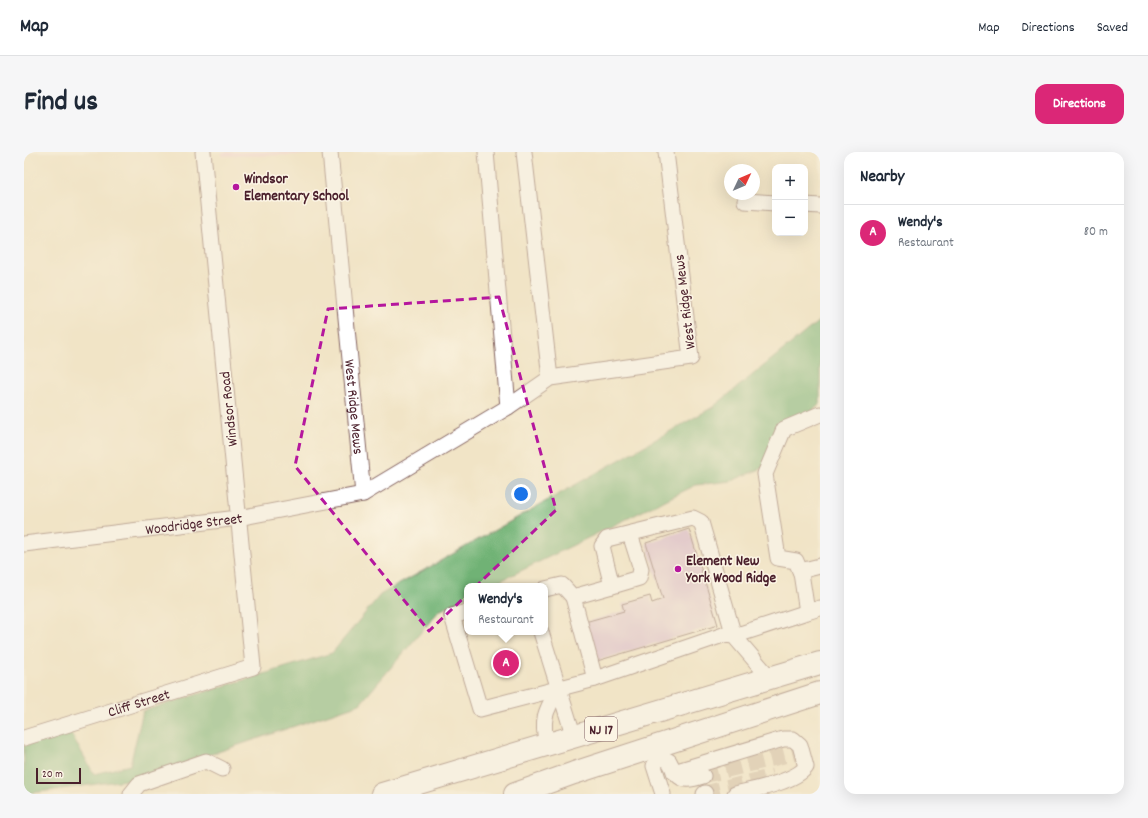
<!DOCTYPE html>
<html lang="en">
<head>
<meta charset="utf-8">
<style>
	:root { --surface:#fff; --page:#f6f6f7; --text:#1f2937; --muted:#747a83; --line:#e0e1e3; --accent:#db2777 }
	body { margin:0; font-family:Dekko,sans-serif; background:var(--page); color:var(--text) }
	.controls { position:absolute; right:12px; top:12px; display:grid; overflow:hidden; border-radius:8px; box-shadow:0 4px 16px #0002 }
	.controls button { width:36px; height:36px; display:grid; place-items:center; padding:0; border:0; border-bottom:1px solid var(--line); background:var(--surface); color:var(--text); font:20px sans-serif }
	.compass { position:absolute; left:700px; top:12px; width:36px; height:36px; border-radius:50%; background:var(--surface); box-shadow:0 4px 16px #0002; rotate:46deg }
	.scale { position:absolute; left:12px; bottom:10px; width:45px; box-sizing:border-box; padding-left:4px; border:2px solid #4a1f2b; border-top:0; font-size:11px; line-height:14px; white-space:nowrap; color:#4a1f2b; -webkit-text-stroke:3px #fcf5e5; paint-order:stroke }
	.you { position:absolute; left:497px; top:342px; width:14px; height:14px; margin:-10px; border:3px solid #fff; border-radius:50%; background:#1a73e8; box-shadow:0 0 0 6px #1a73e833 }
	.badge { display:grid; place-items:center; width:26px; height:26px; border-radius:50%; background:var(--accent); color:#fff; font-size:13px; font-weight:700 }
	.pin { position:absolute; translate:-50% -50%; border:2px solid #fff; box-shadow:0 1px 4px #0006 }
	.popup { position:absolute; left:440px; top:431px; width:84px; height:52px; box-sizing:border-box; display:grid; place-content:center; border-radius:8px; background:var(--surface); filter:drop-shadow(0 1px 3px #0005); font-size:13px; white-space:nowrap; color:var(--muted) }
	.popup b { font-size:15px; color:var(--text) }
	.popup::after { content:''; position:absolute; left:50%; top:100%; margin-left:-8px; border:8px solid transparent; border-top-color:var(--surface) }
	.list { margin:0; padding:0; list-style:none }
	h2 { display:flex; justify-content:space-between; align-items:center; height:52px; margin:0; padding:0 16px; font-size:17px }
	h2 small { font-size:13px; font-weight:400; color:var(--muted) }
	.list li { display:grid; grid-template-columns:26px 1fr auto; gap:12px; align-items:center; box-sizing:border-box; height:56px; padding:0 16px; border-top:1px solid var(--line) }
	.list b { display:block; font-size:15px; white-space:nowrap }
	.list p { margin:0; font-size:13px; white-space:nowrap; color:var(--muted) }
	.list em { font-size:13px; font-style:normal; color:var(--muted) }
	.map { position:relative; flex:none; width:796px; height:642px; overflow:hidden; border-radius:12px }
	header { display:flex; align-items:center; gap:24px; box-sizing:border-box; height:56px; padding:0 20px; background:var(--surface); border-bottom:1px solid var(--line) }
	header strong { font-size:19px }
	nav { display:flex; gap:22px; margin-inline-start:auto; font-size:14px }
	.intro { display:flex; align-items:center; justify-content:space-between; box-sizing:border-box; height:96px; padding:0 24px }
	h1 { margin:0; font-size:28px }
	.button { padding:10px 18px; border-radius:12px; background:var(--accent); color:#fff; font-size:14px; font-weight:700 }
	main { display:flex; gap:24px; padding:0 24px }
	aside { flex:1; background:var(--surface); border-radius:12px; box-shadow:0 4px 16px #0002 }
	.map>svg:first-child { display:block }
	.built { fill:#f5cfda }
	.forest { fill:#6fb275; stroke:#5c6850 }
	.building { fill:#d3add1 }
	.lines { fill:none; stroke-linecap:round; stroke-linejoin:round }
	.minor-tunnel { stroke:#d0bda7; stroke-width:15; stroke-dasharray:15 8; stroke-linecap:butt }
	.minor-casing { stroke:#846461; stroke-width:17 }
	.highway-casing { stroke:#846461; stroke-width:24 }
	.minor { stroke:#fff; stroke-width:15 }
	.highway { stroke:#fff; stroke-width:22 }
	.marked { fill:none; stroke:#b5179e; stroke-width:3; stroke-dasharray:8 5; stroke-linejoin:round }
	.poi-dot { fill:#b5179e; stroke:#fcf5e5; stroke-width:1.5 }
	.labels { text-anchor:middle; stroke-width:3; stroke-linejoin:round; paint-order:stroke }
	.shield { fill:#fcf5e5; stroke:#7f5f63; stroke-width:1 }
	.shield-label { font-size:14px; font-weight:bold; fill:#4a1f2b }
	.poi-label { font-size:15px; font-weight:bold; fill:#4a1f2b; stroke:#fcf5e5; text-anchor:start }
	.street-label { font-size:15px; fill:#4a1f2b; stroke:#fcf5e5 }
</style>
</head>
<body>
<header>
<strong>Map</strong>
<nav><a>Map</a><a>Directions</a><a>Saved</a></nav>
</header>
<div class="intro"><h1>Find us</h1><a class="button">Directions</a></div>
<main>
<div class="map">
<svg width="796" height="642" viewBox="0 0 796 642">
	<rect width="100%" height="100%" fill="#fcf5e5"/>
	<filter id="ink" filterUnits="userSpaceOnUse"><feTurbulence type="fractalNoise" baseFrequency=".025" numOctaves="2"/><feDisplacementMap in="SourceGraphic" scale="8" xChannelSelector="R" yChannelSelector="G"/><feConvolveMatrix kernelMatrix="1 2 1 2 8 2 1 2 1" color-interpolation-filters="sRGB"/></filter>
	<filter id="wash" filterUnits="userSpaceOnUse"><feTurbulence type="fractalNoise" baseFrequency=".012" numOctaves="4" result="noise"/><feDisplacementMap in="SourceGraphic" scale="16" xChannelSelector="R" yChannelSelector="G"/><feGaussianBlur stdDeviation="0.9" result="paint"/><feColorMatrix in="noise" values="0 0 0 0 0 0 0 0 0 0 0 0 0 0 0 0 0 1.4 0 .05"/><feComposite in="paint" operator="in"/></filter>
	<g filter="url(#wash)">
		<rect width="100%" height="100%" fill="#f1e4c6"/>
		<polygon class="built" points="198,0 284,0 284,3 198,4"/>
		<polygon class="forest" points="796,168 796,252 748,296 746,313 707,329 672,333 466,434 443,434 443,445 415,459 336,552 117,626 0,642 0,594 44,576 70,622 106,613 119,559 308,501 356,443 689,255"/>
		<g id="blocks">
			<polygon class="building" points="665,377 694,473 573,509 561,470 600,459 598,452 626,444 628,451 639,447 622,391"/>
		</g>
	</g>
	<g filter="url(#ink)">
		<use href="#blocks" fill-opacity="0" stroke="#846461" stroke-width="1"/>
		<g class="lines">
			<g class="minor-tunnel">
				<polyline points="679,624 772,601"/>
				<polyline points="681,641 749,624"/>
			</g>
			<g class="minor-casing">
				<g id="minor">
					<path id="s1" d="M306 0 339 342"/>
					<polyline points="462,0 484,255"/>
					<polyline points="500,0 526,226"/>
					<polyline points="721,49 751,51"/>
					<polyline points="781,53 796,54"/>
					<polyline points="796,262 760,277 741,322 754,406 772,409 777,421 783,460 796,456"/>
					<path id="s2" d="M0 392 214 366 339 342 484 255 526 226 667 206 642 0"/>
					<polyline points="776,419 796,414"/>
					<polyline points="588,434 615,426 617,417 606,382"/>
					<polyline points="521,437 538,433 549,445"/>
					<polyline points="443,460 428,464 456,557 571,527 699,483 710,484 746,526"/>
					<polyline points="517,480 550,585"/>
					<polyline points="571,527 549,445 588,434 578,394 583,387 669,366 677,370 710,484 783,460"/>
					<path id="s3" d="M0 586 229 515 179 0"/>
					<path d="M523 594C517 567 521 560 534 537"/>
					<polyline points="631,596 634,604 630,614 639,642"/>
					<path d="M634 604 645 609C654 628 659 631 679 624"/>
					<path d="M650 620 759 587H769L776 593 782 615C771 630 729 638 711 642"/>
					<polyline points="107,642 115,632 182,609 198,617"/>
					<polyline points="680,642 681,641"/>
				</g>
			</g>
			<g class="highway-casing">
				<g id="highway">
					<polyline points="358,642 796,511"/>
					<polyline points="491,642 550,621 796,541"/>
				</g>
			</g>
			<use href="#minor" class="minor"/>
			<use href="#highway" class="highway"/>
		</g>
	</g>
	<path d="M0 0H796V642H0ZM475 145 532 358 405 479 271 314 304 157Z" fill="#f1e4c6" fill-opacity=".55" fill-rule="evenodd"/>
	<path class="marked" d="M475 145 532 358 405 479 271 314 304 157Z"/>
	<g class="poi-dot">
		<circle cx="212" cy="35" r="4"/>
		<circle cx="654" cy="417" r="4"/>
	</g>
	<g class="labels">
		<rect class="shield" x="561" y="565" width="32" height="24" rx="3"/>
		<g class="shield-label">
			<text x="577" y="582">NJ 17</text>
		</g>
		<g class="poi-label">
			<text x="220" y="31">Windsor<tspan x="220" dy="17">Elementary School</tspan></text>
			<text x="662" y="413">Element New<tspan x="662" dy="17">York Wood Ridge</tspan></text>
		</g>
		<g class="street-label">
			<text transform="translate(660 150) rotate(-97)" y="5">West Ridge Mews</text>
			<text dy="5" stroke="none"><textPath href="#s1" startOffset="256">West Ridge Mews</textPath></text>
			<text transform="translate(204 257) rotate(-96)" y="5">Windsor Road</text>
			<text dy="5" stroke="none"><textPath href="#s2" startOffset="171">Woodridge Street</textPath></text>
			<text dy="5" stroke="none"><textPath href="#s3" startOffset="120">Cliff Street</textPath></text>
		</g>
	</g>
</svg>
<div class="controls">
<button>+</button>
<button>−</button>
</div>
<svg class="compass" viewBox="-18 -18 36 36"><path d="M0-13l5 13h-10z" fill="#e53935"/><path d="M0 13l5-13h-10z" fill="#747a83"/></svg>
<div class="scale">20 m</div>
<div class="you"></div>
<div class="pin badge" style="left:482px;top:511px">A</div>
<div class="popup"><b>Wendy's</b>Restaurant</div>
</div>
<aside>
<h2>Nearby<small></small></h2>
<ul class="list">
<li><span class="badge">A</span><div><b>Wendy's</b><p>Restaurant</p></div><em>80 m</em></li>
</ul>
</aside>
</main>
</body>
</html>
